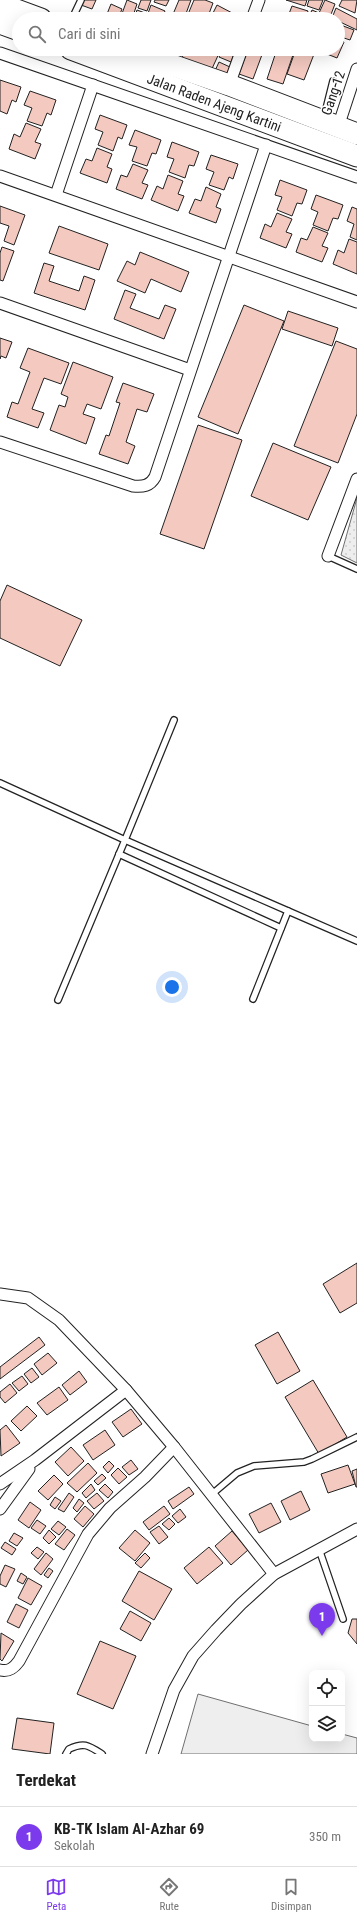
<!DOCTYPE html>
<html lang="id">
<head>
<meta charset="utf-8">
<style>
	:root { --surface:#fff; --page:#f6f6f6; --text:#222; --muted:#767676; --line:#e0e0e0; --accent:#7c3aed }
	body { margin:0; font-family:"Roboto Condensed",sans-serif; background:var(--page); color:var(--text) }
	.controls { position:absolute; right:12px; bottom:12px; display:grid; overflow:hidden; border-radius:8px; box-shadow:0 4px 16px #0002 }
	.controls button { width:36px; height:36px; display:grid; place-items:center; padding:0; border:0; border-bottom:1px solid var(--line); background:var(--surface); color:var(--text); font:20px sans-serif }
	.you { position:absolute; left:172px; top:987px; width:14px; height:14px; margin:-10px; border:3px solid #fff; border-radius:50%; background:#1a73e8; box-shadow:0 0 0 6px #1a73e833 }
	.badge { display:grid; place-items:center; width:26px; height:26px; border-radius:50%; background:var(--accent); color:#fff; font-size:13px; font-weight:700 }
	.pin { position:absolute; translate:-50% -33px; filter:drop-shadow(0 1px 2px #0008) }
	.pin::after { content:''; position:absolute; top:21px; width:14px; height:12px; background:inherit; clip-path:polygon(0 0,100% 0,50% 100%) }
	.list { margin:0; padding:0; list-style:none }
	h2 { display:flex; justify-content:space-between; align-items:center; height:52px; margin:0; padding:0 16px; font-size:17px }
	h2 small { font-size:13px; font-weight:400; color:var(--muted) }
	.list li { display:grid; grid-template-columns:26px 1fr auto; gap:12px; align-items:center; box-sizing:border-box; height:60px; padding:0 16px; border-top:1px solid var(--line) }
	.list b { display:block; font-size:15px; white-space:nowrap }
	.list p { margin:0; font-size:13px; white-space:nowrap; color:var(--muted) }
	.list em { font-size:13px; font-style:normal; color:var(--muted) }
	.icon { flex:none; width:22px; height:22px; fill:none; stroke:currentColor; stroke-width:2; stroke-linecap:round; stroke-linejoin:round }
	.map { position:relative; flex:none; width:357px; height:1754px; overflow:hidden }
	.search { position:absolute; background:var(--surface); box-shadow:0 4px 16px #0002; left:12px; right:12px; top:12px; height:44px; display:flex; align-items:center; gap:10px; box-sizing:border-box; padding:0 14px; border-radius:22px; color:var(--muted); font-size:15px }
	.sheet { height:112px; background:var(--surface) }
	nav { display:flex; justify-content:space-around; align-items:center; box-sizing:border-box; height:56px; border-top:1px solid var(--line); background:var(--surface); font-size:11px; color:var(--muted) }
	nav a { display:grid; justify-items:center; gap:2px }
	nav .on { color:var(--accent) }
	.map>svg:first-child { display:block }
	.green { fill:url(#green-dots); stroke:#6f6f6f }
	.pitch { fill:#eee; stroke:#6f6f6f }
	.building { fill:#f3c9c0; stroke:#222 }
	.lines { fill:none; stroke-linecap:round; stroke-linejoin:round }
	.lane-casing { stroke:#222; stroke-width:8 }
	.street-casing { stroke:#222; stroke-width:13 }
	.highway-casing { stroke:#222; stroke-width:23 }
	.lane { stroke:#fff; stroke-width:5.5 }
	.street { stroke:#fff; stroke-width:11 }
	.highway { stroke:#fff; stroke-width:21 }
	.labels { text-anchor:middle; stroke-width:3; stroke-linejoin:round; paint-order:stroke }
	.street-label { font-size:14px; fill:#222; stroke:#fff }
</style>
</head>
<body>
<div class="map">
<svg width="357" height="1754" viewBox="0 0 357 1754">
	<defs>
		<pattern id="green-dots" width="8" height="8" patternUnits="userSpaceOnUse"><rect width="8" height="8" fill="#eee"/><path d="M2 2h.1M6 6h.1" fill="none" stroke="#ccc" stroke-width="1.8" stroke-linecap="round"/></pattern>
	</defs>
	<rect width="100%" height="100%" fill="#fff"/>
	<polygon class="green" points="357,498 357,563 341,555"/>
	<polygon class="pitch" points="198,1694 312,1726 312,1739 342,1739 342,1734 357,1738 357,1754 181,1754"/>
	<g class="building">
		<polygon points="83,0 96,0 92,9 81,5"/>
		<polygon points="127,0 137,4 132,19 120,19"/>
		<polygon points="141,0 151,0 147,11 138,8"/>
		<polygon points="155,0 169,0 166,6 154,2"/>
		<polygon points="179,0 191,0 184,19 171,19"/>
		<polygon points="194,0 205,0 213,3 207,19 186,19"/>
		<polygon points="286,0 307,0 305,6"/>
		<polygon points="309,0 323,0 319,10 307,6"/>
		<polygon points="325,0 335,4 330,17 331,19 308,19 312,10 319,13"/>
		<polygon points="342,0 357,0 355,13 339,6"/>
		<polygon points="111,4 122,9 118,19 105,19"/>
		<polygon points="151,5 165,11 161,19 146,19"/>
		<polygon points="217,5 236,15 233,19 210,19"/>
		<polygon points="292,6 308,11 305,19 287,19"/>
		<polygon points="336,8 357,19 357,30 338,21 338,19 332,18"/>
		<polygon points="137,10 145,13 143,19 134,19"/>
		<polygon points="338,24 354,30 350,40 338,36"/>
		<polygon points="338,39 344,42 337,58 317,50 338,49"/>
		<polygon points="164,49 183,49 177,61 161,54"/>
		<polygon points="186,49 221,49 210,73 181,60"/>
		<polygon points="223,49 236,49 231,62 219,57"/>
		<polygon points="248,49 263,52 253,79 239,74"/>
		<polygon points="277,49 295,49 283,84 267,79"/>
		<polygon points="296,49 316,49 304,80 287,74"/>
		<polygon points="219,62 230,67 225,78 214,73"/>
		<polygon points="0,80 21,87 16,102 12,100 7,114 0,111"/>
		<polygon points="30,91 56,100 51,115 47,113 42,126 27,121 32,108 24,105"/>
		<polygon points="100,115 127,125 122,139 118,137 113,151 98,145 103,132 95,129"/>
		<polygon points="26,123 41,129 35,142 41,144 35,159 9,149 14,134 20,137"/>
		<polygon points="135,130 161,140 156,154 152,153 147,166 132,161 137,147 129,145"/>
		<polygon points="172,142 199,152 194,166 189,165 185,178 169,172 174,159 167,157"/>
		<polygon points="97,148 112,154 107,167 112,169 107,183 80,173 86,159 92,161"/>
		<polygon points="211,155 238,164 233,179 229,177 224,190 209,185 214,172 206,169"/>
		<polygon points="133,164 148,170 142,183 148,185 142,199 116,189 121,175 127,177"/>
		<polygon points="168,175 183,181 178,194 184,196 178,211 151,200 157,186 163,189"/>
		<polygon points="280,180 307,190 302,204 297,203 292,216 277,210 282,197 275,195"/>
		<polygon points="206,187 221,194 216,207 221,209 216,223 189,213 195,199 201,201"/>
		<polygon points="316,195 343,205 338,219 333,218 328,231 313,225 318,212 311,209"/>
		<polygon points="0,206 25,215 14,245 4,241 9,226 0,223"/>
		<polygon points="352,207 357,209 357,240 350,237 354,224 347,221"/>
		<polygon points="277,213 292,219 286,232 292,234 286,248 260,238 265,224 271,227"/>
		<polygon points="59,226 108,244 99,270 49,253"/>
		<polygon points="313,227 328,233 322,246 328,248 322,262 296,252 301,238 307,240"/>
		<polygon points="349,239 357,242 357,274 333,264 338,250 344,253"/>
		<polygon points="2,247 14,251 3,281 0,280 0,253"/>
		<polygon points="140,252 189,272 181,292 151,279 145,293 117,281 127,261 135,265"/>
		<polygon points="44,263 54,266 49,281 79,291 84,276 95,280 85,310 34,293"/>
		<polygon points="125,290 136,294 130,308 159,319 165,305 176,309 164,339 114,319"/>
		<polygon points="244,305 284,321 238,434 198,417"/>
		<polygon points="288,311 338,328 332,346 282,329"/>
		<polygon points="0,338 12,342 6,358 1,356 0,359"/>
		<polygon points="336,341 357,349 357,414 338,463 294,446"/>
		<polygon points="28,348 69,363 61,384 44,378 32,409 44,413 38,428 7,417 12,402 18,404 30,372 20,368"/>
		<polygon points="73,362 113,377 101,409 87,404 83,414 95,418 86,444 50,430 59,405 65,407 68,397 61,394"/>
		<polygon points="123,383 154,394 147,412 137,409 126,442 135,446 128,464 99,454 106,435 109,436 120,403 116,402"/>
		<polygon points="198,425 242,440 204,549 160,534"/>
		<polygon points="273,443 331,467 308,520 251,496"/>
		<polygon points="7,585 82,620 60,666 0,638 0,601"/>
		<polygon points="357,1263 357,1303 340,1313 323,1284"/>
		<polygon points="278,1332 300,1371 277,1384 255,1345"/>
		<polygon points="39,1337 45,1345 0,1379 0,1367"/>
		<polygon points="48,1353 57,1363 42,1375 34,1364"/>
		<polygon points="32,1368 39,1377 31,1383 24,1374"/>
		<polygon points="79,1371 87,1382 70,1395 62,1385"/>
		<polygon points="22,1376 28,1384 19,1391 12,1383"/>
		<polygon points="313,1380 347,1437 319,1454 285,1397"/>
		<polygon points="10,1384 17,1393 5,1403 0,1397 0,1392"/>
		<polygon points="59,1387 68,1400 47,1415 37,1403"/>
		<polygon points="27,1406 37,1416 21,1431 11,1421"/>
		<polygon points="131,1409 142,1424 123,1437 112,1422"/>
		<polygon points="6,1425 20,1443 1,1456 0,1430"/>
		<polygon points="105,1430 115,1445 93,1460 83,1445"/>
		<polygon points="71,1447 84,1461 68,1476 55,1462"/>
		<polygon points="131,1460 138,1469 129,1475 122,1467"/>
		<polygon points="109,1461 114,1466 108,1473 103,1467"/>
		<polygon points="88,1463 97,1473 77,1492 67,1483"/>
		<polygon points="348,1465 355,1484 328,1493 321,1474"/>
		<polygon points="118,1468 127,1477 119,1484 111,1475"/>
		<polygon points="357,1469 357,1487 356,1487 352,1471"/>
		<polygon points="102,1474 106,1478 98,1485 94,1481"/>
		<polygon points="54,1475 63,1484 48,1500 38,1491"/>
		<polygon points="91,1484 95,1490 86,1498 82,1493"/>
		<polygon points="105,1484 113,1492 108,1498 99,1490"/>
		<polygon points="189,1487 194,1494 173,1509 168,1501"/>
		<polygon points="301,1491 310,1510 290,1520 281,1501"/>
		<polygon points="69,1493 74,1497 64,1512 58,1509"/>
		<polygon points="97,1493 104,1501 94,1509 87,1501"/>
		<polygon points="55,1497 61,1501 55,1509 50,1505"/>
		<polygon points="79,1499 84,1503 77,1512 73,1508"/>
		<polygon points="30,1502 41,1510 29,1528 18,1520"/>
		<polygon points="271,1503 281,1522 259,1533 249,1514"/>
		<polygon points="85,1506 94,1514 83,1527 74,1519"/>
		<polygon points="164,1506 170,1514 149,1530 143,1522"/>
		<polygon points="180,1509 186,1517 178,1523 172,1516"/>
		<polygon points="169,1518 175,1524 169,1530 162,1524"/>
		<polygon points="37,1520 46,1526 40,1534 31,1528"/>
		<polygon points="58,1521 66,1527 59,1535 51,1529"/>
		<polygon points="159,1526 168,1537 159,1544 150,1532"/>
		<polygon points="67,1529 75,1535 64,1550 55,1544"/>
		<polygon points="49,1530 56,1537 49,1544 43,1538"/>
		<polygon points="135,1530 150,1543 135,1561 119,1548"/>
		<polygon points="232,1531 248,1550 231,1565 215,1546"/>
		<polygon points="14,1533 23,1538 17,1546 9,1541"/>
		<polygon points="5,1542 16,1549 12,1555 1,1548"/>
		<polygon points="37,1547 44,1552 38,1559 31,1553"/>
		<polygon points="209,1547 223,1563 197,1584 184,1568"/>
		<polygon points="46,1553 53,1559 41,1575 34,1569"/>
		<polygon points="145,1553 150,1558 141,1568 135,1563"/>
		<polygon points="5,1565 15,1569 6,1587 0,1584 0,1576"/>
		<polygon points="49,1568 53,1571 48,1578 44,1575"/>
		<polygon points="139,1571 172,1589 154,1620 122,1601"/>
		<polygon points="21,1573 27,1577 23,1584 17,1581"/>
		<polygon points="28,1578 42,1586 31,1605 18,1598"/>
		<polygon points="16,1604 28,1610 19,1628 7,1622"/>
		<polygon points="130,1611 151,1623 141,1641 120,1629"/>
		<polygon points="352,1619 357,1619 357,1644 348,1633"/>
		<polygon points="1,1633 14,1641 2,1661 0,1659"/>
		<polygon points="100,1641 136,1656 113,1709 77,1694"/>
		<polygon points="17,1718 54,1723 50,1754 12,1749"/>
	</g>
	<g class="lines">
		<g class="lane-casing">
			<g id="lane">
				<polyline points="72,19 81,0"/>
				<polyline points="324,117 333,81"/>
				<polyline points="328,556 357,569"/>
				<polyline points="174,720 125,840 288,911"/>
				<polyline points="0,783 125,840 58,1000"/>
				<polyline points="119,854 281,928"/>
				<polyline points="253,999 288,911 357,941"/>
				<polyline points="211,1495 237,1473 254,1466 304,1462 312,1459 357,1437"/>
				<polyline points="319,1549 343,1619"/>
				<path d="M66 1754 69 1749C84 1742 88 1745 102 1754"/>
			</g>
		</g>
		<g class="street-casing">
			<g id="street">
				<polyline points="252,19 259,0"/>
				<polyline points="0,53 357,177"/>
				<polyline points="229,85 242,49"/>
				<polyline points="338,127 357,69"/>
				<polyline points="0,176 357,302"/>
				<polyline points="56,195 93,85"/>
				<polyline points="0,303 190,370"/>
				<path d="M0 442 133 486C143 487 150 486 155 477L266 145"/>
				<polyline points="328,556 357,479"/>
				<polyline points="0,1294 28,1298 59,1320 126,1390"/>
				<polyline points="0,1484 35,1460 126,1390 174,1447 274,1574"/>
				<polyline points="0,1509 29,1469"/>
				<path d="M0 1670C9 1672 14 1668 19 1661L88 1534 110 1508 145 1477 174 1447"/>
				<polyline points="152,1754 174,1690 193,1656 216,1630 241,1604 274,1574 357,1529"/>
			</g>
		</g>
		<g class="highway-casing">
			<g id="highway">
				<polyline points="0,4 41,19"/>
				<polyline points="0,23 19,30"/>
				<path id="s1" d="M71 49 357 156"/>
				<polyline points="126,49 229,85 357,134"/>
			</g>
		</g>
		<use href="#lane" class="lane"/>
		<use href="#street" class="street"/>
		<use href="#highway" class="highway"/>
	</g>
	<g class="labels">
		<g class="street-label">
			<text transform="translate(333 93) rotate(-71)" y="5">Gang 12</text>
			<text dy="5" stroke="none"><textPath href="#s1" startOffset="153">Jalan Raden Ajeng Kartini</textPath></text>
		</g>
	</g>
</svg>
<div class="controls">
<button><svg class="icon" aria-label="locate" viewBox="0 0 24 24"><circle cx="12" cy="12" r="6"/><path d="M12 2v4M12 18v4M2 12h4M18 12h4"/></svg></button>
<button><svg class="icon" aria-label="layers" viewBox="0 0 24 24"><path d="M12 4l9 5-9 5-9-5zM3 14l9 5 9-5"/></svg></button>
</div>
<div class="you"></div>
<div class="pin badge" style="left:322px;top:1636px">1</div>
<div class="search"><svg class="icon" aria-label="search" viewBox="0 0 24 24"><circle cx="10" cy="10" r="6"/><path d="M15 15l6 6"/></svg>Cari di sini</div>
</div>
<section class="sheet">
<h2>Terdekat<small></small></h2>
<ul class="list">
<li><span class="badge">1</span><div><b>KB-TK Islam Al-Azhar 69</b><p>Sekolah</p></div><em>350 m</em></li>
</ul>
</section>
<nav>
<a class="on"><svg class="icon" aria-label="map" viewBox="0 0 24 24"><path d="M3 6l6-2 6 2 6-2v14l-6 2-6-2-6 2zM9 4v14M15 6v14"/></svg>Peta</a>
<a><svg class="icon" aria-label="directions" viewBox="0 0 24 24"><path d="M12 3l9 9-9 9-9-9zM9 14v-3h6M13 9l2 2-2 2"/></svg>Rute</a>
<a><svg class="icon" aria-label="saved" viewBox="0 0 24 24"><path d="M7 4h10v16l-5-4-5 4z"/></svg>Disimpan</a>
</nav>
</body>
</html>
